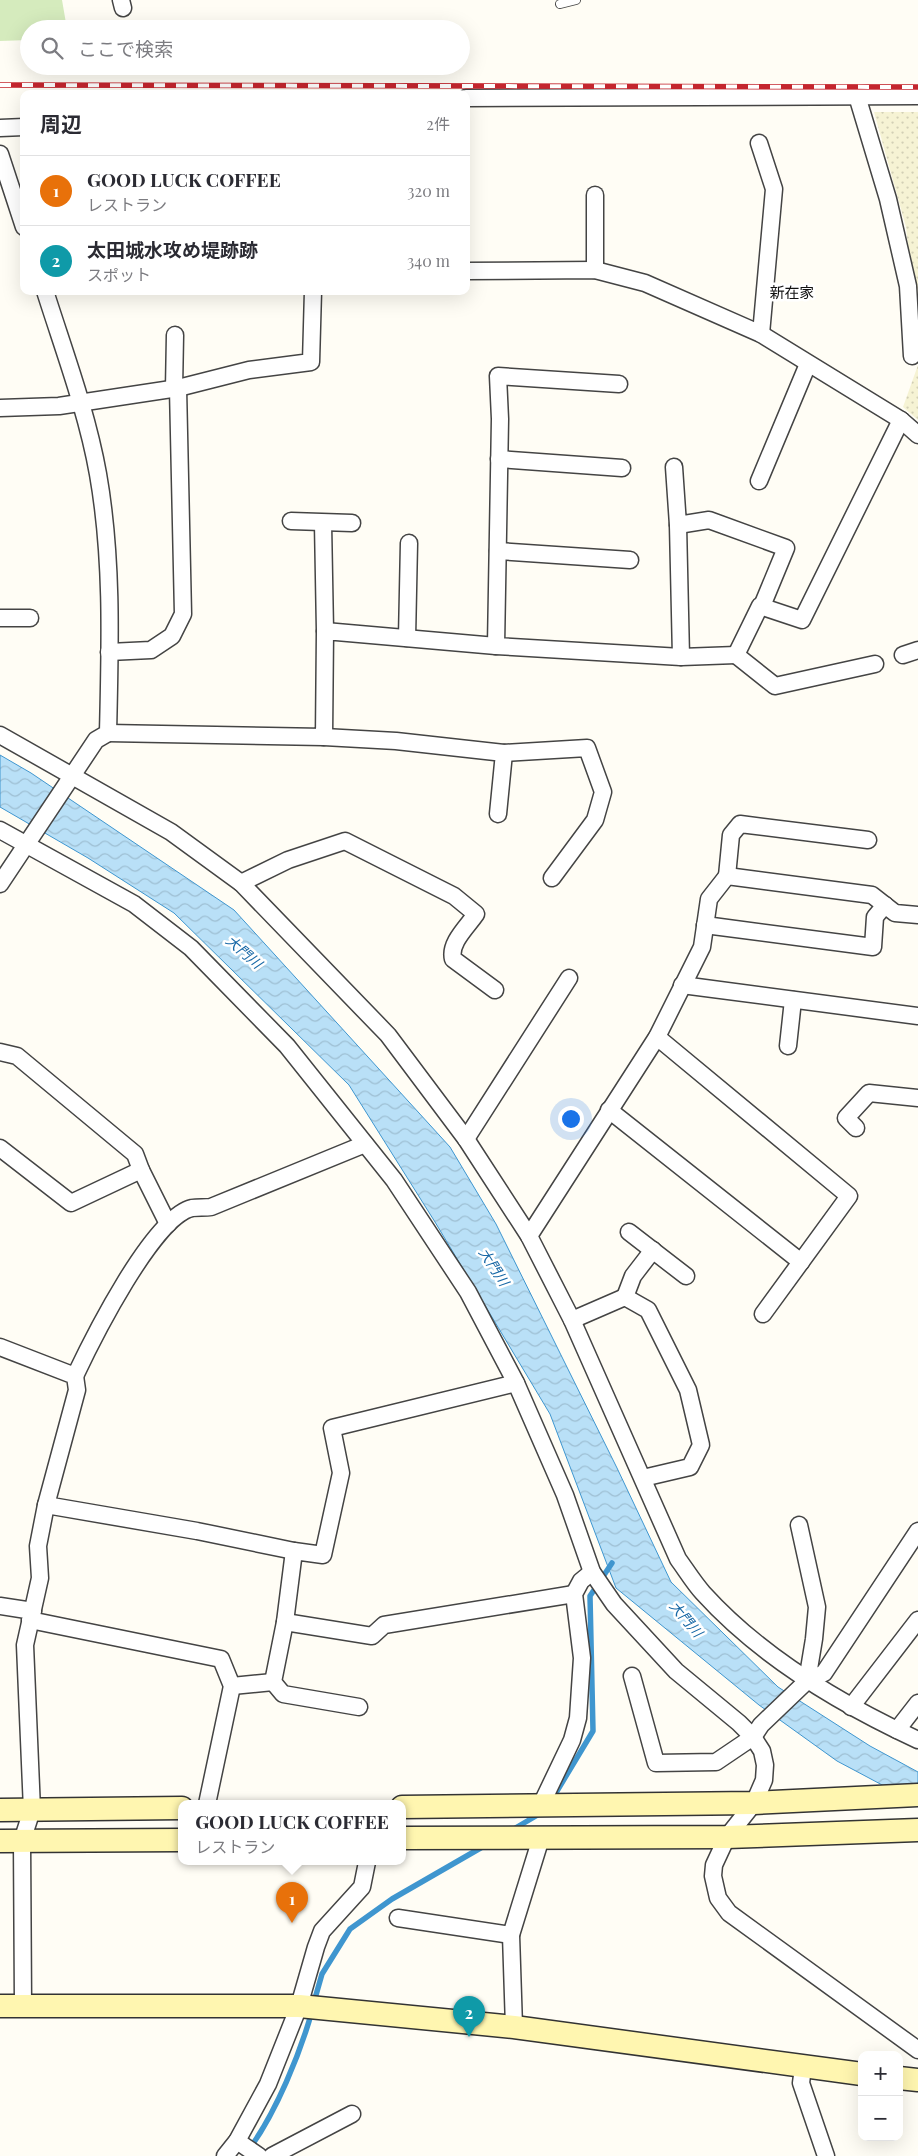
<!DOCTYPE html>
<html lang="ja">
<head>
<meta charset="utf-8">
<style>
	:root { --surface:#fff; --page:#f7f7f7; --text:#2b2b33; --muted:#7c7c81; --line:#e1e1e2; --accent:#2563eb }
	body { margin:0; font-family:"Playfair Display","Noto Sans JP",serif; background:var(--page); color:var(--text) }
	.controls { position:absolute; right:15px; bottom:15px; display:grid; overflow:hidden; border-radius:10px; box-shadow:0 5px 20px #0002 }
	.controls button { width:45px; height:45px; display:grid; place-items:center; padding:0; border:0; border-bottom:1px solid var(--line); background:var(--surface); color:var(--text); font:25px sans-serif }
	.you { position:absolute; left:570px; top:1118px; width:18px; height:18px; margin:-12px; border:4px solid #fff; border-radius:50%; background:#1a73e8; box-shadow:0 0 0 8px #1a73e833 }
	.badge { display:grid; place-items:center; width:32px; height:32px; border-radius:50%; background:var(--accent); color:#fff; font-size:16px; font-weight:700 }
	.pin { position:absolute; translate:-50% -41px; filter:drop-shadow(0 1px 2px #0008) }
	.pin::after { content:''; position:absolute; top:26px; width:18px; height:15px; background:inherit; clip-path:polygon(0 0,100% 0,50% 100%) }
	.popup { position:absolute; left:178px; top:1800px; width:228px; height:65px; box-sizing:border-box; display:grid; place-content:center; border-radius:10px; background:var(--surface); filter:drop-shadow(0 1px 4px #0005); font-size:16px; white-space:nowrap; color:var(--muted) }
	.popup b { font-size:19px; color:var(--text) }
	.popup::after { content:''; position:absolute; left:50%; top:100%; margin-left:-10px; border:10px solid transparent; border-top-color:var(--surface) }
	.list { margin:0; padding:0; list-style:none }
	h2 { display:flex; justify-content:space-between; align-items:center; height:65px; margin:0; padding:0 20px; font-size:21px }
	h2 small { font-size:16px; font-weight:400; color:var(--muted) }
	.list li { display:grid; grid-template-columns:32px 1fr auto; gap:15px; align-items:center; box-sizing:border-box; height:70px; padding:0 20px; border-top:1px solid var(--line) }
	.list b { display:block; font-size:19px; white-space:nowrap }
	.list p { margin:0; font-size:16px; white-space:nowrap; color:var(--muted) }
	.list em { font-size:16px; font-style:normal; color:var(--muted) }
	.icon { flex:none; width:28px; height:28px; fill:none; stroke:currentColor; stroke-width:2; stroke-linecap:round; stroke-linejoin:round }
	.map { position:relative; flex:none; width:918px; height:2156px; overflow:hidden }
	.search { position:absolute; background:var(--surface); box-shadow:0 5px 20px #0002; left:20px; top:20px; width:450px; height:55px; display:flex; align-items:center; gap:12px; box-sizing:border-box; padding:0 18px; border-radius:28px; color:var(--muted); font-size:19px }
	.panel { position:absolute; background:var(--surface); box-shadow:0 5px 20px #0002; left:20px; top:90px; width:450px; height:205px; border-radius:10px }
	.map>svg:first-child { display:block }
	.farmland { fill:url(#farmland-dots) }
	.park { fill:#d5ebbd }
	.water { fill:url(#water-waves); stroke:#3f96cf }
	.lines { fill:none; stroke-linecap:round; stroke-linejoin:round }
	.stream { stroke:#3f96cf; stroke-width:5.5 }
	.lane-casing { stroke:#444; stroke-width:10 }
	.street-casing { stroke:#444; stroke-width:19 }
	.secondary-casing { stroke:#333; stroke-width:25 }
	.lane { stroke:#fff; stroke-width:8 }
	.street { stroke:#fff; stroke-width:16 }
	.secondary { stroke:#fff6b0; stroke-width:22 }
	.rail-casing { stroke:#c4262e; stroke-width:5.5 }
	.rail { stroke:#fff; stroke-width:4; stroke-dasharray:11; stroke-linecap:butt }
	.labels { text-anchor:middle; stroke-width:5; stroke-linejoin:round; paint-order:stroke }
	.water-label { font-size:14px; font-style:italic; fill:#1768a6; stroke:#fff }
	.quarter-label { font-size:15px; fill:#111; stroke:#fff }
</style>
</head>
<body>
<div class="map">
<svg width="918" height="2156" viewBox="0 0 918 2156">
	<defs>
		<pattern id="farmland-dots" width="8" height="8" patternUnits="userSpaceOnUse" patternTransform="scale(1.25)"><rect width="8" height="8" fill="#f6f3d4"/><path d="M2 2h.1M6 6h.1" fill="none" stroke="#d2cfb5" stroke-width="1.8" stroke-linecap="round"/></pattern>
		<pattern id="water-waves" width="16" height="10" patternUnits="userSpaceOnUse" patternTransform="scale(1.25)"><rect width="16" height="10" fill="#b9e0f7"/><path d="M0 5q4-4 8 0t8 0" fill="none" stroke="#9ebfd3"/></pattern>
	</defs>
	<rect width="100%" height="100%" fill="#fffdf5"/>
	<g class="farmland">
		<polygon points="874,112 918,112 918,339 906,227"/>
		<polygon points="918,365 918,420 903,407"/>
	</g>
	<polygon class="park" points="0,0 62,0 67,29 29,29 29,40 0,41"/>
	<polygon class="water" points="0,755 31,773 234,910 450,1147 496,1224 617,1468 671,1582 778,1687 870,1746 918,1772 918,1804 837,1761 759,1705 616,1588 550,1414 435,1222 349,1085 174,913 88,858 0,807"/>
	<g class="lines">
		<g class="stream">
			<polyline points="551,1801 593,1731 590,1596 612,1563"/>
			<polyline points="512,1830 541,1813"/>
			<polyline points="314,2002 322,1974 350,1929 392,1899 484,1846"/>
			<path d="M250 2148C276 2112 300 2054 312 2011"/>
		</g>
		<g class="lane-casing">
			<polyline id="lane" points="560,4 576,0"/>
		</g>
		<g class="street-casing">
			<g id="street">
				<polyline points="121,0 123,8"/>
				<polyline points="857,96 888,199 908,286 912,356"/>
				<polyline points="466,98 918,96"/>
				<polyline points="0,128 24,127"/>
				<polyline points="759,143 774,189 761,334"/>
				<polyline points="0,154 24,227"/>
				<polyline points="595,195 595,270"/>
				<polyline points="466,271 595,270 645,283 761,334 901,420 918,435"/>
				<polyline points="619,384 498,376 500,419 496,646 681,657"/>
				<polyline points="174,389 175,335"/>
				<polyline points="0,408 59,406 178,388 249,370 311,362 313,291"/>
				<polyline points="499,459 622,468"/>
				<polyline points="674,467 678,525 709,520 786,548 762,606"/>
				<polyline points="759,481 808,364"/>
				<polyline points="291,521 352,523"/>
				<polyline points="323,523 325,631"/>
				<polyline points="678,525 681,657 736,655"/>
				<polyline points="498,551 630,560"/>
				<polyline points="0,618 30,618"/>
				<polyline points="407,638 409,543"/>
				<polyline points="109,652 151,650 172,636 183,614 178,388"/>
				<polyline points="903,655 918,650"/>
				<polyline points="875,664 775,686 736,655 760,606 802,620 901,420"/>
				<polyline points="108,733 324,737 325,631 496,646"/>
				<path d="M0 735 171 832 241 883 388 1035 466 1139 529 1236 572 1320 678 1559C686 1570 694 1583 703 1593 761 1657 840 1704 918 1740"/>
				<polyline points="324,737 396,741 504,753 498,814"/>
				<polyline points="504,753 587,748 603,792 595,820 552,878"/>
				<polyline points="0,830 134,904 191,948 287,1046 394,1180 468,1292 516,1383 565,1495 592,1572 614,1604 676,1671 739,1723 753,1737 762,1751 765,1765 764,1780 754,1803 727,1837 714,1865 713,1876 718,1898 729,1913 918,2050"/>
				<polyline points="727,876 731,835 740,824 868,840"/>
				<path d="M241 883 288 860 345 841 454 896 476 914C467 927 449 943 453 959L495 990"/>
				<path d="M0 884 96 740 108 733C110 647 113 559 98 474 87 412 64 351 45 291"/>
				<polyline points="705,925 873,947 875,917 885,905"/>
				<polyline points="682,985 918,1016"/>
				<polyline points="657,1037 849,1196 763,1314"/>
				<polyline points="788,1046 793,1000"/>
				<polyline points="0,1052 17,1056 135,1154 141,1170"/>
				<polyline points="609,1110 801,1262"/>
				<polyline points="856,1128 846,1118 869,1093 918,1098"/>
				<polyline points="466,1139 569,978"/>
				<polyline points="0,1148 71,1203 141,1170 168,1224"/>
				<polyline points="629,1232 686,1276"/>
				<polyline points="529,1236 657,1037 702,947 709,899 727,876 872,895 895,913 918,915"/>
				<polyline points="625,1297 633,1276 653,1250"/>
				<polyline points="572,1320 625,1297 648,1310 688,1390 701,1445 690,1467 643,1478"/>
				<polyline points="0,1347 75,1376 77,1390 46,1505 197,1531 294,1551"/>
				<path d="M75 1376C92 1340 153 1217 192 1208 198 1207 205 1208 211 1207L365 1144"/>
				<polyline points="799,1525 817,1607 814,1639 807,1681"/>
				<polyline points="0,1606 33,1611"/>
				<polyline points="30,1620 221,1659 232,1686 207,1804"/>
				<polyline points="285,1622 294,1551 323,1555 341,1473 332,1428 516,1383"/>
				<polyline points="632,1676 656,1763 716,1762 753,1737 761,1725 807,1681 824,1673 918,1531"/>
				<polyline points="232,1686 273,1682"/>
				<polyline points="359,1707 283,1694 273,1682 285,1622 372,1636 384,1625 574,1594"/>
				<polyline points="851,1707 918,1620"/>
				<polyline points="897,1730 918,1703"/>
				<polyline points="540,1807 572,1740 578,1718 582,1658 574,1594 581,1581 592,1572"/>
				<polyline points="398,1918 511,1935"/>
				<polyline points="23,2005 22,1841 32,1810 25,1645 40,1578 38,1546 46,1505"/>
				<polyline points="514,2027 511,1935 541,1838"/>
				<polyline points="803,2068 801,2083 826,2156"/>
				<polyline points="237,2141 259,2156"/>
				<polyline points="225,2156 237,2141 268,2084 299,2006 316,1947 322,1931 362,1887 367,1862"/>
				<polyline points="272,2156 352,2114"/>
			</g>
		</g>
		<g class="secondary-casing">
			<g id="secondary">
				<polyline points="402,1807 754,1803 918,1795"/>
				<polyline points="0,1810 182,1808"/>
				<polyline points="402,1838 727,1837 918,1830"/>
				<polyline points="0,1841 182,1840"/>
				<polyline points="0,2006 299,2006 514,2027 862,2074"/>
				<polyline points="899,2078 918,2080"/>
			</g>
		</g>
		<use href="#lane" class="lane"/>
		<use href="#street" class="street"/>
		<use href="#secondary" class="secondary"/>
		<g class="rail-casing">
			<polyline id="rail" points="0,85 918,87"/>
		</g>
		<use href="#rail" class="rail"/>
	</g>
	<g class="labels">
		<g class="water-label">
			<text transform="translate(244 952) rotate(41)" y="5">大門川</text>
			<text transform="translate(494 1267) rotate(57)" y="5">大門川</text>
			<text transform="translate(686 1619) rotate(50)" y="5">大門川</text>
		</g>
		<g class="quarter-label">
			<text x="792" y="298">新在家</text>
		</g>
	</g>
</svg>
<div class="controls">
<button>+</button>
<button>−</button>
</div>
<div class="you"></div>
<div class="pin badge" style="left:292px;top:1923px;background:#e8710a">1</div>
<div class="popup"><b>GOOD LUCK COFFEE</b>レストラン</div>
<div class="pin badge" style="left:469px;top:2037px;background:#0f9aa8">2</div>
<div class="search"><svg class="icon" aria-label="search" viewBox="0 0 24 24"><circle cx="10" cy="10" r="6"/><path d="M15 15l6 6"/></svg>ここで検索</div>
<section class="panel">
<h2>周辺<small>2件</small></h2>
<ul class="list">
<li><span class="badge" style="background:#e8710a">1</span><div><b>GOOD LUCK COFFEE</b><p>レストラン</p></div><em>320 m</em></li>
<li><span class="badge" style="background:#0f9aa8">2</span><div><b>太田城水攻め堤跡跡</b><p>スポット</p></div><em>340 m</em></li>
</ul>
</section>
</div>
</body>
</html>
